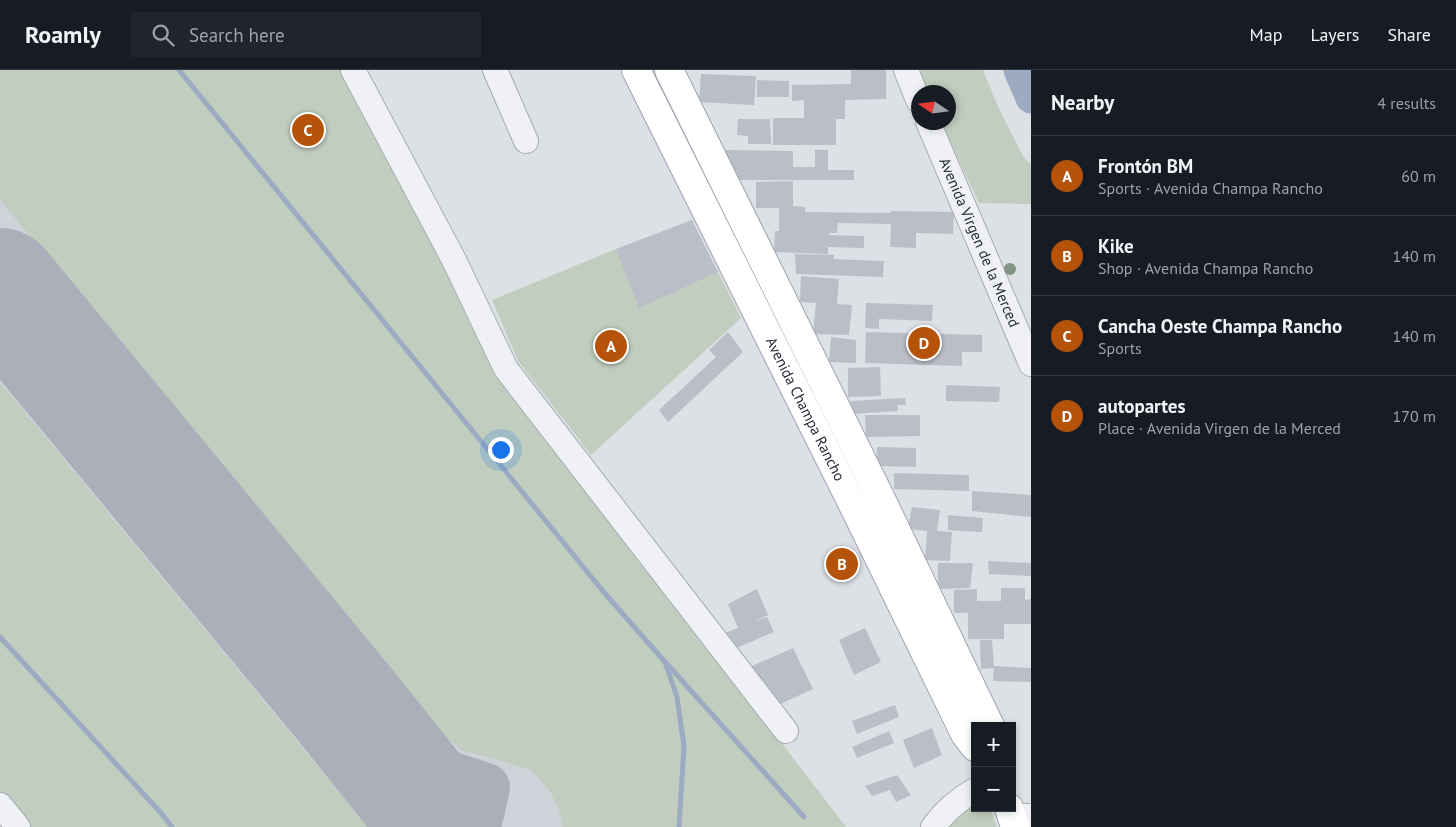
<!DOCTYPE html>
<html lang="en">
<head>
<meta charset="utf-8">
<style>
	:root { --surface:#171b24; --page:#20242c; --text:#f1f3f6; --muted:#9ea1a6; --line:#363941; --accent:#b45309 }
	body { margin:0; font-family:"PT Sans",sans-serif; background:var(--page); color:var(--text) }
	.controls { position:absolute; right:15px; bottom:15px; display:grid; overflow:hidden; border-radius:0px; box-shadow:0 2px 8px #0003 }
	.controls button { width:45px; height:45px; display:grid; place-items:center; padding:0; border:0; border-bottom:1px solid var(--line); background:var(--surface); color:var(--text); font:25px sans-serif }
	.compass { position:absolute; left:911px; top:15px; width:45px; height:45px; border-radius:50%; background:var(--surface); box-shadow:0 2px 8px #0003; rotate:283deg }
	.you { position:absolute; left:500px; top:379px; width:18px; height:18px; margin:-12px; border:4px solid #fff; border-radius:50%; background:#1a73e8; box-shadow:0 0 0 8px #1a73e833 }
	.badge { display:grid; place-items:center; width:32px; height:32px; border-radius:50%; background:var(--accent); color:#fff; font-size:16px; font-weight:700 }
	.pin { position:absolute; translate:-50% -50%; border:2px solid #fff; box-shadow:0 1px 5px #0006 }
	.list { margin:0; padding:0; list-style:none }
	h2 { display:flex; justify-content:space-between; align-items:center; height:65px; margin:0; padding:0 20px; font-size:21px }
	h2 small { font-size:16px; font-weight:400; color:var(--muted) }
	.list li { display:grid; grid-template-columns:32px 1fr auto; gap:15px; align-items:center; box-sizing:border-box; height:80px; padding:0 20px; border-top:1px solid var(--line) }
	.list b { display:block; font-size:19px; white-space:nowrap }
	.list p { margin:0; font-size:16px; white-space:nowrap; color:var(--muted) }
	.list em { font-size:16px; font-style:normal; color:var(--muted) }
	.icon { flex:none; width:28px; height:28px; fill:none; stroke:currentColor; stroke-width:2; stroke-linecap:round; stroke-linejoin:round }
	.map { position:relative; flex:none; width:1031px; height:757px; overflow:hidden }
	header { display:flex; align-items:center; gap:30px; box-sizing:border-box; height:70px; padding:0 25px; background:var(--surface); border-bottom:1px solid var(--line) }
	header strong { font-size:24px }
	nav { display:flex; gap:28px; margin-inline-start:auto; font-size:18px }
	.search { width:350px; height:45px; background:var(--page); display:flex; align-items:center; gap:12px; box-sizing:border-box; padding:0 18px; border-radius:0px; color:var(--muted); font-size:19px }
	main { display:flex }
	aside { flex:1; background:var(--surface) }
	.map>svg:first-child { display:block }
	.built { fill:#d0d2da }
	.green { fill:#c1cebf }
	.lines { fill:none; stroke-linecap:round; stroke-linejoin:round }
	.stream { stroke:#9caac2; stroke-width:5 }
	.river { stroke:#9caac2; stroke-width:31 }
	.taxiway { stroke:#abafb9; stroke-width:48 }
	.runway { stroke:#abafb9; stroke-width:118 }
	.building { fill:#bbbec8 }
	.minor-casing { stroke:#a7aab2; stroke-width:26 }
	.major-casing { stroke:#9ea3b0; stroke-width:30 }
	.minor { stroke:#eff1f4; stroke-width:24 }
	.major { stroke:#fff; stroke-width:28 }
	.tree { fill:#839485 }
	.labels { text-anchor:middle; stroke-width:4; stroke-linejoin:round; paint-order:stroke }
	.street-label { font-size:15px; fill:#282d3a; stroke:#eceff3 }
</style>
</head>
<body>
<header>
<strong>Roamly</strong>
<div class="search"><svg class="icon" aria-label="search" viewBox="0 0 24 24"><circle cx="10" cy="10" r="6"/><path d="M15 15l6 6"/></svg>Search here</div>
<nav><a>Map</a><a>Layers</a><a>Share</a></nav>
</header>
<main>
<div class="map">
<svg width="1031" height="757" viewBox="0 0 1031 757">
	<rect width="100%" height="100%" fill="#dde0e5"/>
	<polygon class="built" points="0,0 843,757 29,757 0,721"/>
	<g class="green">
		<polygon points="0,0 343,0 506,313 846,757 563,757 559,740 549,720 530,700 506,692 461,680 441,663 0,130"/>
		<polygon points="917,0 983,0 999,39 1024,88 1031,94 1031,134 979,133 941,53 948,52 948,22 928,22"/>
		<polygon points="616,179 718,202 741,248 591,385 518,291 492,230"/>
		<polygon points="0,312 368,757 29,757 0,721"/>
		<polygon points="975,729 975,738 990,738 997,757 945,757"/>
	</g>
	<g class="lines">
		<g class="stream">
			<polyline points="179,0 602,520 665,592 677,627 684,676 679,757"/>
			<polyline points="0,567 161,743 172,757"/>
			<polyline points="667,594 804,747"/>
		</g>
		<polyline class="river" points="1019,0 1031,28"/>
		<polyline class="taxiway" points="366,661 395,687 486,717 480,744"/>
		<polyline class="runway" points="0,217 346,636 443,757"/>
	</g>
	<g class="building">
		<polygon points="851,0 886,0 886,29 845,30 845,49 836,49 836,75 773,75 773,48 804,48 804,30 792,31 792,15 851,14"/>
		<polygon points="701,4 756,6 754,35 699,32"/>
		<polygon points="757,10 789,11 789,27 757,27"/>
		<polygon points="738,49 770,49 771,74 748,74 748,66 737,65"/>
		<polygon points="724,80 793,81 793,97 815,97 815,80 828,80 828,100 854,100 854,110 738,110"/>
		<polygon points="793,111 793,136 805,137 805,142 891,143 891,141 954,142 953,164 916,163 916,178 890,177 891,154 838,153 837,163 829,163 829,165 864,166 864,178 828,177 828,184 774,182 775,161 779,161 779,138 756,138 756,112"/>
		<polygon points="692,150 718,202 639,238 616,179"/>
		<polygon points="795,184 834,185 834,189 884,191 883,207 796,204"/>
		<polygon points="801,206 839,209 837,234 852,235 849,265 813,264 816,233 800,232"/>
		<polygon points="866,233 933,235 932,251 879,249 879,259 865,258"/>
		<polygon points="728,262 743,282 668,352 659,340 716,287 709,280"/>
		<polygon points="866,262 982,265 982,282 962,282 962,296 865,293"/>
		<polygon points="831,267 856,270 856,293 829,292"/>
		<polygon points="880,297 881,326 848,327 848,298"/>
		<polygon points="946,315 1000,317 999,332 946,331"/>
		<polygon points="905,328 906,335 898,335 898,341 852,344 851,331"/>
		<polygon points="865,345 920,345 920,366 866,367"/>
		<polygon points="877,377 916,378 916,397 876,396"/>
		<polygon points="894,403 969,405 969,421 894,419"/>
		<polygon points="972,421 1031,425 1031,447 972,441"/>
		<polygon points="912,437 940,440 937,461 952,462 950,491 925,490 927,461 908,459"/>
		<polygon points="948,445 983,448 982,462 948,460"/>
		<polygon points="988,491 1031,493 1031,506 989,504"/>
		<polygon points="938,493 973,493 970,518 938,519"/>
		<polygon points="1001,518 1025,518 1025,530 1031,529 1031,554 1004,554 1004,569 968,569 968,543 954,543 954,520 977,519 977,531 1001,531"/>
		<polygon points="757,519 768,545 754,551 767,547 774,562 734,579 725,563 738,558 728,534"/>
		<polygon points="865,558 881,592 854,605 839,570"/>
		<polygon points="980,570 992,570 994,596 1031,598 1031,612 993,611 994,598 981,599"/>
		<polygon points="793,578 813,619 778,635 750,597"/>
		<polygon points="895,635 899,647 857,664 852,651"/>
		<polygon points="932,658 942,685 914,698 903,670"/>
		<polygon points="889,661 894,673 857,688 852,677"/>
		<polygon points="897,705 911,725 896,732 890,720 872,726 865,716"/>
	</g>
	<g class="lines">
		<g class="minor-casing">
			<g id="minor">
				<polyline points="353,0 454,190 506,299 786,661"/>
				<polyline points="495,0 526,71"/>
				<polyline points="906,0 918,30"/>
				<path id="s1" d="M928 52 1031 294"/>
				<polyline points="0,735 18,757"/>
				<polyline points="1012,746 1031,746"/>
				<path d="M933 757C944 742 959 729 975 720"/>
			</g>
		</g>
		<g class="major-casing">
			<g id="major">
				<path id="s2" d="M636 0 858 445 965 664 975 677"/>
				<polyline points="669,0 882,431 990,656"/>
				<polyline points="1009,738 1015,757"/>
			</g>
		</g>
		<use href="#minor" class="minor"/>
		<use href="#major" class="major"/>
	</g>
	<circle class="tree" cx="1010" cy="199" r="6"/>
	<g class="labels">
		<g class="street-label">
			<text dy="5" stroke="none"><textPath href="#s1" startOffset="131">Avenida Virgen de la Merced</textPath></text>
			<text dy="5" stroke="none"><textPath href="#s2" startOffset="379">Avenida Champa Rancho</textPath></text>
		</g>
	</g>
</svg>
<div class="controls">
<button>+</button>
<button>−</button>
</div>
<svg class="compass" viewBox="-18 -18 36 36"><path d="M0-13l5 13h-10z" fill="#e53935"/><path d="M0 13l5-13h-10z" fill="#9ea1a6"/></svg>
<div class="you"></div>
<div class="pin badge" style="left:611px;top:276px">A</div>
<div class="pin badge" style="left:842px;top:494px">B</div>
<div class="pin badge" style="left:308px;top:60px">C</div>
<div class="pin badge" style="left:924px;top:273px">D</div>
</div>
<aside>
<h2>Nearby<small>4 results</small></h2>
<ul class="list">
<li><span class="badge">A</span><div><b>Frontón BM</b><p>Sports · Avenida Champa Rancho</p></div><em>60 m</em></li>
<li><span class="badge">B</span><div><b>Kike</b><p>Shop · Avenida Champa Rancho</p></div><em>140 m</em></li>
<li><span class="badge">C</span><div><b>Cancha Oeste Champa Rancho</b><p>Sports</p></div><em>140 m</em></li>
<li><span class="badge">D</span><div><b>autopartes</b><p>Place · Avenida Virgen de la Merced</p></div><em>170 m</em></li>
</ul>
</aside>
</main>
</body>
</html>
